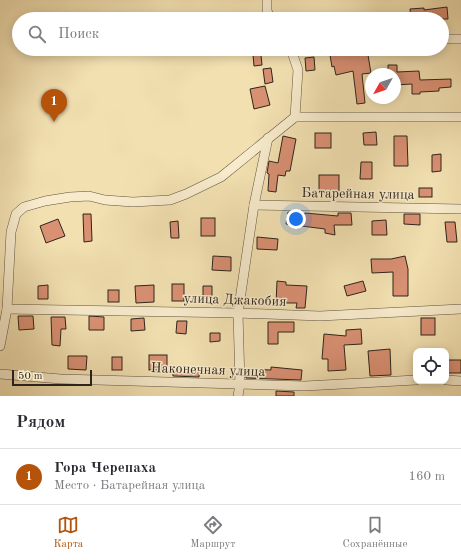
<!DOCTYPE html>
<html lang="ru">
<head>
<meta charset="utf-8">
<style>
	:root { --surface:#fff; --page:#f2f2f3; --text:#2b2b33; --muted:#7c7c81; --line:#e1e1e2; --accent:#b45309 }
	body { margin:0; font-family:"Old Standard TT",serif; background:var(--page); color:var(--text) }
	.controls { position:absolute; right:12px; bottom:12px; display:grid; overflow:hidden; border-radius:8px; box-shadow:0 2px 10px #0003 }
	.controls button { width:36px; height:36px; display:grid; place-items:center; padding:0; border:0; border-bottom:1px solid var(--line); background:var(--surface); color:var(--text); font:20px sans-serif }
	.compass { position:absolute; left:365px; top:68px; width:36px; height:36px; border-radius:50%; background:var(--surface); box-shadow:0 2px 10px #0003; rotate:230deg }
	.scale { position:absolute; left:12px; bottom:10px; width:80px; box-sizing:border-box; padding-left:4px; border:2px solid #2f241b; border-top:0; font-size:11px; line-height:14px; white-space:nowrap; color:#2f241b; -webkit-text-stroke:3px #f7ebcc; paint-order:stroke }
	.you { position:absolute; left:296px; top:219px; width:14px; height:14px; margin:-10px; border:3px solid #fff; border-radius:50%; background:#1a73e8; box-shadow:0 0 0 6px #1a73e833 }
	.badge { display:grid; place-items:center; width:26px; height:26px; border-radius:50%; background:var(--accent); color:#fff; font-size:13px; font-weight:700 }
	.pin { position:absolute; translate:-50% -33px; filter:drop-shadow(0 1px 2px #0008) }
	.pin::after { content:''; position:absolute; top:21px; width:14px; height:12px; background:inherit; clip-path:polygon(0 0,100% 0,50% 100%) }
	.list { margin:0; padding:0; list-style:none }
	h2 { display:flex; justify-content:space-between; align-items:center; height:52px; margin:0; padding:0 16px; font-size:17px }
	h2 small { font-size:13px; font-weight:400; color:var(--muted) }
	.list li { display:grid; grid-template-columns:26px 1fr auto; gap:12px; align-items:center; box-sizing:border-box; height:56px; padding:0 16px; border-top:1px solid var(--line) }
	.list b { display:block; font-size:15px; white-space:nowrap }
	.list p { margin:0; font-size:13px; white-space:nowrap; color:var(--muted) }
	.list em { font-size:13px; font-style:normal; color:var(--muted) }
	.icon { flex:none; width:22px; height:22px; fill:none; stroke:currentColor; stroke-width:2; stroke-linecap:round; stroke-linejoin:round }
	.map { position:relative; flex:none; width:461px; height:396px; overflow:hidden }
	.search { position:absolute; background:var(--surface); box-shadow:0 2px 10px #0003; left:12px; right:12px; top:12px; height:44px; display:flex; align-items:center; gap:10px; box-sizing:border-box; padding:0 14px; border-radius:22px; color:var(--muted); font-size:15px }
	.sheet { height:108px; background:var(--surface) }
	nav { display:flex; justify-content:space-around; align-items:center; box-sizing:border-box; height:56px; border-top:1px solid var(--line); background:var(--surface); font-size:11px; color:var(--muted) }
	nav a { display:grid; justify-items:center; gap:2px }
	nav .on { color:var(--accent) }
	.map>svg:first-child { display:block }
	.building { fill:#d99073; stroke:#2f241b }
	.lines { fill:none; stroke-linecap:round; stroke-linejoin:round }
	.street-casing { stroke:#605340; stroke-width:10 }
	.street { stroke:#f7ebcc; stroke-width:9 }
	.labels { text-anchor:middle; stroke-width:3; stroke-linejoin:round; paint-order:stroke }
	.street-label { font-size:14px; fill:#2f241b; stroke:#f7ebcc }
</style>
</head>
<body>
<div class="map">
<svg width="461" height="396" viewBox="0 0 461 396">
	<rect width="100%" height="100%" fill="#f2e0b1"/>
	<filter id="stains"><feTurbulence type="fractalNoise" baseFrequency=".005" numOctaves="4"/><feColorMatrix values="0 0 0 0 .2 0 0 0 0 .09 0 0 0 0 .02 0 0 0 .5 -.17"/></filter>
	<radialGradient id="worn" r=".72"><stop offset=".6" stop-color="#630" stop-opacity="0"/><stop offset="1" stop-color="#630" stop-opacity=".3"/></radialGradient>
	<g class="building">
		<polygon points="447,7 448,19 411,19 410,9 424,8 424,10"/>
		<polygon points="367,49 371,73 362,74 365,103 357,104 353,71 336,75 334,66 332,67 330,55"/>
		<polygon points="253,55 261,55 262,65 254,66"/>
		<polygon points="314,57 315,70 306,71 305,58"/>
		<polygon points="388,65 397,65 397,72 419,71 420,80 451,79 451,87 439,88 439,91 420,92 420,94 412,94 412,84 395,85 395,74 388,74"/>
		<polygon points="271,68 273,82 265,84 263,69"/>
		<polygon points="265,86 270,105 254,109 250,89"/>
		<polygon points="376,132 377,145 364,145 363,133"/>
		<rect x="315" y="133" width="16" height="15"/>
		<polygon points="283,136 296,139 290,171 286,171 285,176 278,175 276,192 268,191 269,174 267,173 269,161 278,163"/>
		<polygon points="394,136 407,136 408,166 394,166"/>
		<polygon points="441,154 441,171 432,172 432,155"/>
		<polygon points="361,162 372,162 372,179 360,179"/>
		<rect x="319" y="175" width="20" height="16"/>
		<rect x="419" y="188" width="13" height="9"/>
		<polygon points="288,212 304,216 305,213 338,216 338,213 351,213 352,225 334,225 335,235 325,233 325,229 286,224"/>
		<polygon points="83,214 91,214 92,241 84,242"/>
		<polygon points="404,214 420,214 420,225 404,224"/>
		<rect x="201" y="218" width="14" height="18"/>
		<polygon points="58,219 65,236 46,243 40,226"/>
		<polygon points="386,220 387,235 372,235 372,221"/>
		<polygon points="178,221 179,238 171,238 170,222"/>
		<polygon points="445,222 455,222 457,242 447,242"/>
		<polygon points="257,237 278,239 277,250 257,249"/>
		<polygon points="213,256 231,257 231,271 212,270"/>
		<polygon points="405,256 408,269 408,296 393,296 393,272 372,273 371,259 391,259"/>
		<polygon points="277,281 286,282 286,285 307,286 305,308 296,308 297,303 276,303"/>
		<polygon points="363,281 366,291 347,296 344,286"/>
		<rect x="172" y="284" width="12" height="17"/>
		<polygon points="48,285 48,299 38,299 38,286"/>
		<polygon points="154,285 154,302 136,303 135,286"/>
		<polygon points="203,286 212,286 212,299 203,300"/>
		<rect x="108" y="290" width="11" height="12"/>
		<polygon points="18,316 33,316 34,329 19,330"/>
		<polygon points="89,316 104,317 104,330 89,330"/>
		<polygon points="51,317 65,317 66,329 61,329 60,346 52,345"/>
		<polygon points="144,318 145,330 131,331 131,319"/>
		<rect x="421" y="318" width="14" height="17"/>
		<polygon points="177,321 187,321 186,334 176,333"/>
		<polygon points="268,322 294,322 294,332 278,332 278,344 268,344"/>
		<polygon points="361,329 362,344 344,345 346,370 328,371 328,359 322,359 324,334 346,336 346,330"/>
		<polygon points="210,333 220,333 220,341 210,342"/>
		<polygon points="390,349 391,375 370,376 368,351"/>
		<rect x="149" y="355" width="18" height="15"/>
		<polygon points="68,356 87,356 86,370 68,369"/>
		<rect x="112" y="357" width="10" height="13"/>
		<rect x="447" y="360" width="14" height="13"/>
		<polygon points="173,367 200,368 199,377 173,376"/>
		<polygon points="271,367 302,370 301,380 246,378 246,369 271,370"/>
		<polygon points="276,391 294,392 294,396 276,396"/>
	</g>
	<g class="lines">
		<g class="street-casing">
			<g id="street">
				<polyline points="267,0 267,11 271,19"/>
				<polyline points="442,39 461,39"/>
				<polyline points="291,49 298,70 295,117"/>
				<polyline points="254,205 461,209"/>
				<polyline points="7,309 238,313 320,316 461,309"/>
				<polyline points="0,346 7,309 11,232 16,214 24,207 45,201 70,197 89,196 105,200 133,202 170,200 186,194 221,177 295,117 461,117"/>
				<polyline points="0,374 61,379 305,386 416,380"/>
				<polyline points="446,380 461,381"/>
				<polyline points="238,396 240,384 238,313 254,205 268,138"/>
			</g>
		</g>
		<use href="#street" class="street"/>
	</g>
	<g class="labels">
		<g class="street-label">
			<text transform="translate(358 193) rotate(1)" y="5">Батарейная улица</text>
			<text transform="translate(235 299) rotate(2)" y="5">улица Джакобия</text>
			<text transform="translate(208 369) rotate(2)" y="5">Наконечная улица</text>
		</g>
	</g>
	<rect width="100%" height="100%" filter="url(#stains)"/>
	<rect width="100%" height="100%" fill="url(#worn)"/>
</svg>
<div class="controls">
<button><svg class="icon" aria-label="locate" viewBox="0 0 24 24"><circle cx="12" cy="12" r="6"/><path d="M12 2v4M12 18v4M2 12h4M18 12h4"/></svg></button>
</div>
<svg class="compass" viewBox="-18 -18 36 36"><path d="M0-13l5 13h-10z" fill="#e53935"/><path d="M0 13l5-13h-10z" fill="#7c7c81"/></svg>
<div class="scale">50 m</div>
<div class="you"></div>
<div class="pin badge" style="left:54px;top:122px">1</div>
<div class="search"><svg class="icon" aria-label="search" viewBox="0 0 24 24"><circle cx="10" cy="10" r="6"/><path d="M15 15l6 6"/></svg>Поиск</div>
</div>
<section class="sheet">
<h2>Рядом<small></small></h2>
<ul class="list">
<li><span class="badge">1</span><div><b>Гора Черепаха</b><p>Место · Батарейная улица</p></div><em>160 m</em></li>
</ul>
</section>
<nav>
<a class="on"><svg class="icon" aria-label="map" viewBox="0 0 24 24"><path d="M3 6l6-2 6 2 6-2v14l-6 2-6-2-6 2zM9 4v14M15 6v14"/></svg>Карта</a>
<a><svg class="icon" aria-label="directions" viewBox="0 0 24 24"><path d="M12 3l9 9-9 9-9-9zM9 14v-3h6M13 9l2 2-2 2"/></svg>Маршрут</a>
<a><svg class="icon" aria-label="saved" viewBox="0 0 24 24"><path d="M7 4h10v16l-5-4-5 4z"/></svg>Сохранённые</a>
</nav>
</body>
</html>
